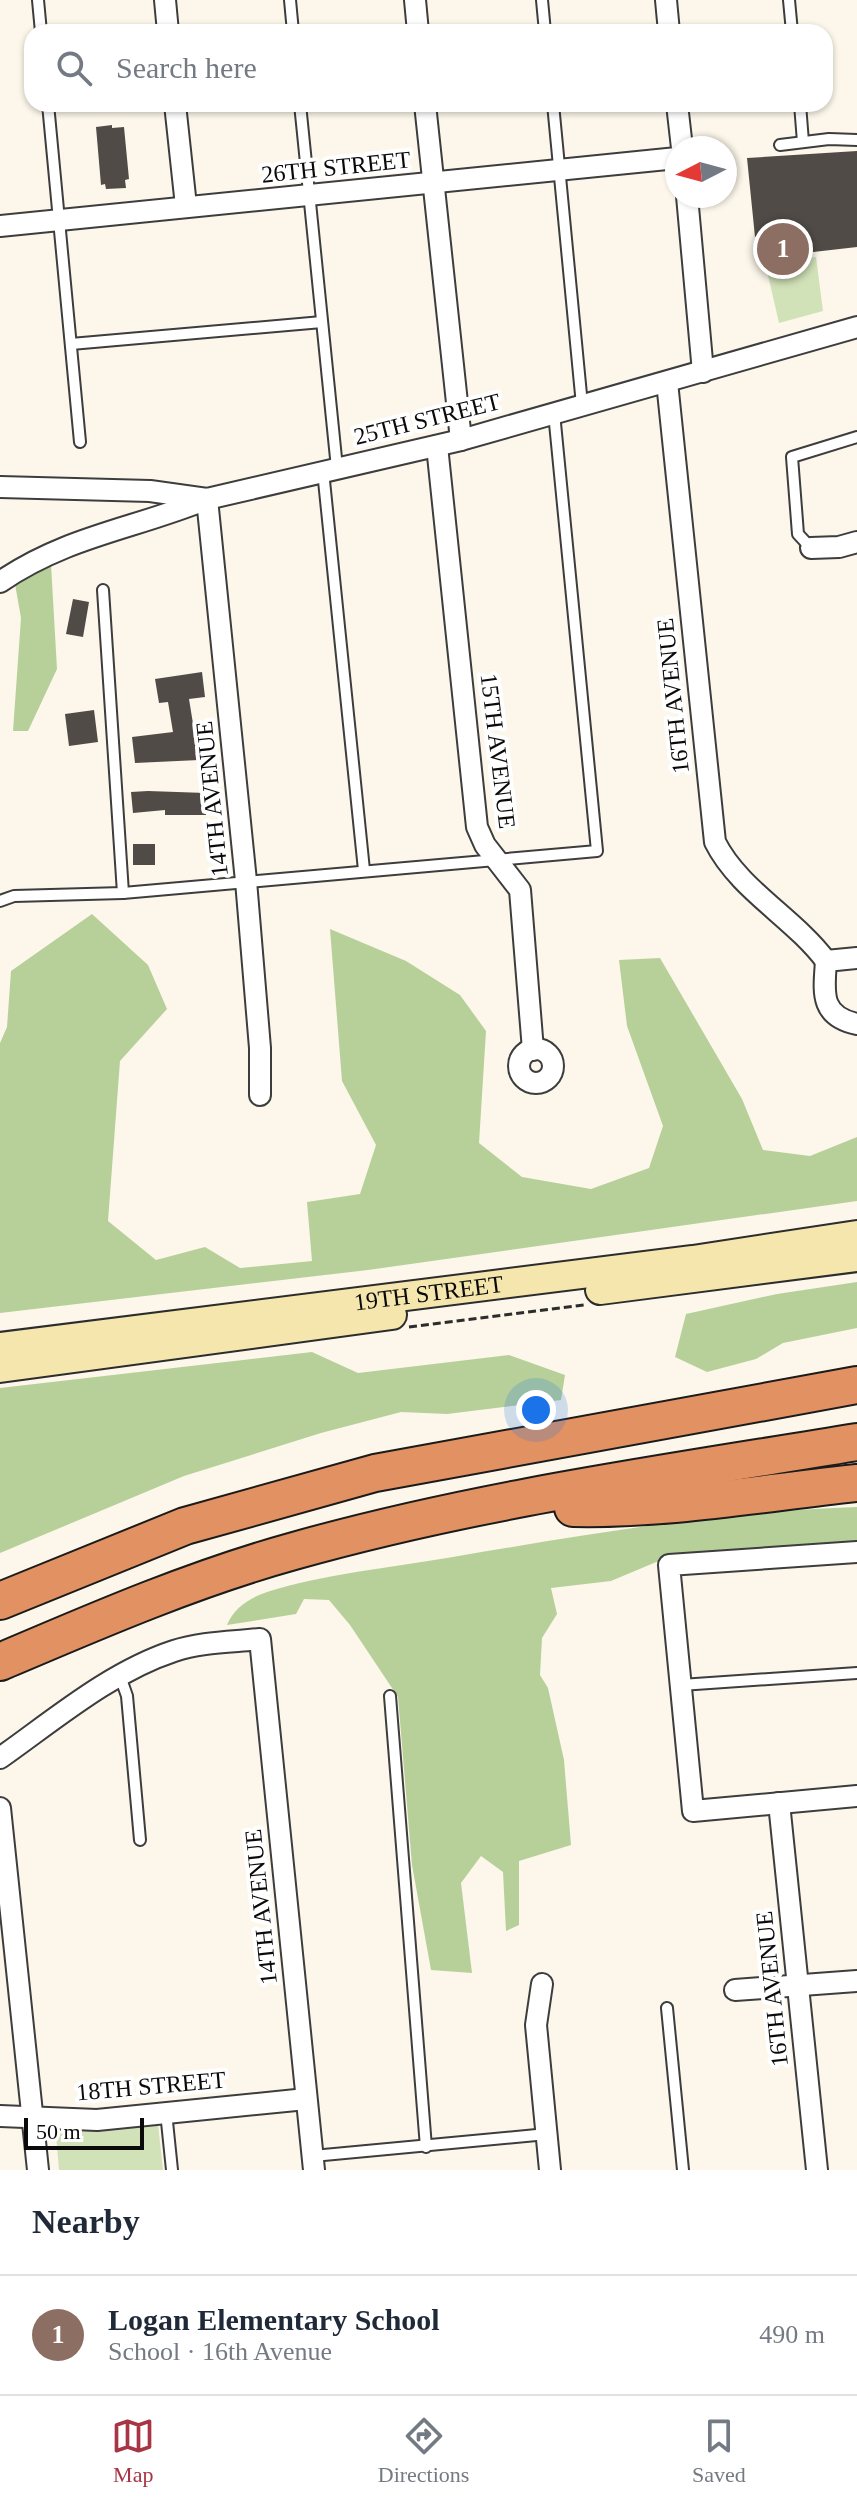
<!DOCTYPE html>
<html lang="en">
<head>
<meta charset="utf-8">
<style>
	:root { --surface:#fff; --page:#f6f6f7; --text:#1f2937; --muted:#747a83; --line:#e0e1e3; --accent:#a73545 }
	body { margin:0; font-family:"Times New Roman",serif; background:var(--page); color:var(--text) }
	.compass { position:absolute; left:665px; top:136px; width:72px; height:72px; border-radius:50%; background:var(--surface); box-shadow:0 2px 6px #0004; rotate:264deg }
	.scale { position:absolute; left:24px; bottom:20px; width:120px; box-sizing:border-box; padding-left:8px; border:4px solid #0a0a0a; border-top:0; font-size:22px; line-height:28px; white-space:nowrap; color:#0a0a0a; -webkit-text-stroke:6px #fff; paint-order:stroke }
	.you { position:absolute; left:536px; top:1410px; width:28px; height:28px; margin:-20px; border:6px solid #fff; border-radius:50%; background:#1a73e8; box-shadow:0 0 0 12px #1a73e833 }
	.badge { display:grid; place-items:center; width:52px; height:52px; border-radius:50%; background:var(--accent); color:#fff; font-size:26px; font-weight:700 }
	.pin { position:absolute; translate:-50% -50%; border:4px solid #fff; box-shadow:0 2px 8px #0006 }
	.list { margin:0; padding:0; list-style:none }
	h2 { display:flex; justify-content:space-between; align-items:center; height:104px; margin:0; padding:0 32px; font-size:34px }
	h2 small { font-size:26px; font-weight:400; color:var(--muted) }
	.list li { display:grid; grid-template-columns:52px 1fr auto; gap:24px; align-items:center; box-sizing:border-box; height:120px; padding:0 32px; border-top:2px solid var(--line) }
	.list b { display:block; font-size:30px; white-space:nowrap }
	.list p { margin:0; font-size:26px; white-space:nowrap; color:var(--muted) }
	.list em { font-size:26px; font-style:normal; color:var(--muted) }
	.icon { flex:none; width:44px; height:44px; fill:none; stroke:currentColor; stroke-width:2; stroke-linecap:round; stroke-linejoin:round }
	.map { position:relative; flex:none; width:857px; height:2170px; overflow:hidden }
	.search { position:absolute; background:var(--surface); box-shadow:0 2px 6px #0004; left:24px; right:24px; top:24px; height:88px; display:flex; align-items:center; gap:20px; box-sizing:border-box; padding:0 28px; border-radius:24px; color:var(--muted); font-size:30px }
	.sheet { height:224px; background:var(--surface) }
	nav { display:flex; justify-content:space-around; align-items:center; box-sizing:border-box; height:112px; border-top:2px solid var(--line); background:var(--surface); font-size:22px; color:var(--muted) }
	nav a { display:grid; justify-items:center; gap:4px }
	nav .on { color:var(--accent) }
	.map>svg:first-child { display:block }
	.green { fill:#d2e2b8 }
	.forest { fill:#b7d09a }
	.building { fill:#514b48 }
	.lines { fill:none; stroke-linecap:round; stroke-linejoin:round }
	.service-casing { stroke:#3d3d3d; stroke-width:14 }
	.minor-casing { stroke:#3d3d3d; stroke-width:24 }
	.secondary-casing { stroke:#2c2c2c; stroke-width:32 }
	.motorway-casing { stroke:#1b1b1b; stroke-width:40 }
	.path { stroke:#2c2c2c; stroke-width:3; stroke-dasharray:8 4; stroke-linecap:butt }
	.service { stroke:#fff; stroke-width:10 }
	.minor { stroke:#fff; stroke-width:20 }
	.secondary { stroke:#f4e6ad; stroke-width:28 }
	.motorway { stroke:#e19162; stroke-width:36 }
	.labels { text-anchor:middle; stroke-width:8; stroke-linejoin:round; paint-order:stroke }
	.street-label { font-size:24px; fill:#0a0a0a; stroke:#fff }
</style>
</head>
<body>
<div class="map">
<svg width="857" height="2170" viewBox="0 0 857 2170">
	<rect width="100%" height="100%" fill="#fcf7ea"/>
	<g class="green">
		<polygon points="816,257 823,311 779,323 765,262"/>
		<polygon points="158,2124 163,2170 59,2170 56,2134"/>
	</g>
	<g class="forest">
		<polygon points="51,564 57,669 28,731 13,731 21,618 15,584"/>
		<polygon points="92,914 148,965 167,1009 120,1061 108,1221 156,1260 205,1247 240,1268 312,1261 307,1202 360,1194 376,1145 342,1081 330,929 406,961 460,995 486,1031 479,1143 522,1177 591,1189 649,1168 663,1126 627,1026 619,960 660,958 742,1099 763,1150 810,1156 857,1137 857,1201 368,1270 0,1313 0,1043 7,1027 11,971"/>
		<polygon points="857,1282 857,1328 783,1343 756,1359 707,1372 675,1357 686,1314 777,1294"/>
		<polygon points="312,1352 358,1373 509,1355 565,1375 561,1400 447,1414 401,1412 321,1433 184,1476 0,1553 0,1388"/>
		<path d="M857 1507V1544L661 1560 611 1581 551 1588 557 1614 542 1638 540 1675 548 1688 564 1760 571 1845 519 1861V1925L506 1931 503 1872 481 1856 461 1883 472 1973 431 1970 412 1865 398 1697 350 1625 329 1600 304 1599 296 1614 227 1625C234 1608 249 1598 267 1592 324 1574 388 1568 447 1558 582 1535 720 1511 857 1507Z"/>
	</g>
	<g class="building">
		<polygon points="112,125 112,128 124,127 129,179 125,180 126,188 106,189 105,184 101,185 96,127"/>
		<polygon points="857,151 857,247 761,258 758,237 755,237 747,158"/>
		<polygon points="73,599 89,602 83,637 66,634"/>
		<polygon points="202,672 205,697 189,699 195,736 198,736 199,760 135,763 132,737 173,732 168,702 159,703 155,679"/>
		<polygon points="94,710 98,742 69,746 65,714"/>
		<polygon points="148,791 206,793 206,815 165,815 165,810 133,813 131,792"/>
		<rect x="133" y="844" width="22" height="21"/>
	</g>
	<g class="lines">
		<g class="service-casing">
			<g id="service">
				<polyline points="38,0 41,32"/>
				<polyline points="290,0 293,32"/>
				<polyline points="542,0 545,32"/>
				<polyline points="789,0 792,32"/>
				<polyline points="48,104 80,442"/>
				<polyline points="300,104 337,468"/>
				<polyline points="553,104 582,405"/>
				<polyline points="800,104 803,142"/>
				<polyline points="780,145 829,139 857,140"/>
				<polyline points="71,344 322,322"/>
				<polyline points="323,471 364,870"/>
				<polyline points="811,548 798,534 792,457 857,437"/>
				<polyline points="103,590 123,893"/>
				<polyline points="0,901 14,896 123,893 597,851 554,413"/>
				<polyline points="120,1676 127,1696 140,1840"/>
				<polyline points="681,1685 857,1673"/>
				<polyline points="390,1696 426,2147"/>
				<polyline points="667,2008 683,2170"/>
				<polyline points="166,2112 172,2170"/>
				<polyline points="313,2156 547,2134"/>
			</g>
		</g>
		<g class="minor-casing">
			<g id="minor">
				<polyline points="165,0 168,32"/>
				<polyline points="415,0 418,32"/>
				<polyline points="666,0 669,32"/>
				<polyline points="175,104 186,206"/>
				<polyline points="425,104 461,440"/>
				<polyline points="677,104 682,148"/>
				<polyline points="687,196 703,372"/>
				<polyline points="0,226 677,158"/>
				<path d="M667 382 715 842C739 890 794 918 826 961"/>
				<polyline points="437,446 477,827 485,845 520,890 533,1050"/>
				<polyline points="0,487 150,491 207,499 461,440 857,327"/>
				<polyline points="811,548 839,547 857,542"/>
				<path d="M0 582C67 536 134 529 207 499L246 881 260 1048V1095"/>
				<path d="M857 958 826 961C824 991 819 1016 857 1024"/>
				<circle cx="536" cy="1066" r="17"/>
				<polyline points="857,1552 669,1565 693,1811 857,1796"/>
				<path d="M0 1758C54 1720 110 1672 174 1651 200 1642 232 1642 260 1639L314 2170"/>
				<polyline points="779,1803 817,2170"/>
				<polyline points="0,1808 38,2170"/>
				<polyline points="542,1984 536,2025 550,2170"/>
				<polyline points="735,1990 857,1981"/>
				<polyline points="0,2116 97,2120 306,2099"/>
			</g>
		</g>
		<g class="secondary-casing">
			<g id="secondary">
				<polyline points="600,1290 857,1257"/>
				<path id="s1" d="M0 1347 693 1260 857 1235"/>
				<polyline points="0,1368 392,1315"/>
			</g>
		</g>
		<g class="motorway-casing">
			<g id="motorway">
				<path d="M573 1508C668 1510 763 1493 857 1483"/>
				<polyline points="0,1601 185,1526 375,1473 857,1385"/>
				<path d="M0 1662C96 1621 193 1579 294 1551 478 1499 669 1473 857 1442"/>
			</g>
		</g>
		<polyline class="path" points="409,1327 584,1305"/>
		<use href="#service" class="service"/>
		<use href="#minor" class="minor"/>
		<use href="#secondary" class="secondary"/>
		<use href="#motorway" class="motorway"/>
	</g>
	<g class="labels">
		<g class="street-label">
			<text transform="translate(336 167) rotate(-6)" y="8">26TH STREET</text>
			<text transform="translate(427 419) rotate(-14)" y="8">25TH STREET</text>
			<text transform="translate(673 696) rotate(-96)" y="8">16TH AVENUE</text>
			<text transform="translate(498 751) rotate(83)" y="8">15TH AVENUE</text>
			<text transform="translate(212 799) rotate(-96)" y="8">14TH AVENUE</text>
			<text dy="8" stroke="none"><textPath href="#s1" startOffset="432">19TH STREET</textPath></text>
			<text transform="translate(261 1907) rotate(-96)" y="8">14TH AVENUE</text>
			<text transform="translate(772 1989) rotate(-96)" y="8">16TH AVENUE</text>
			<text transform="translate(151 2086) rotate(-5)" y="8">18TH STREET</text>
		</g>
	</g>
</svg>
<svg class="compass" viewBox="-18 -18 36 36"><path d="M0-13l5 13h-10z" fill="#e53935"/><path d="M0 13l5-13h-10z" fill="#747a83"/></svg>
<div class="scale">50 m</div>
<div class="you"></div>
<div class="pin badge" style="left:783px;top:249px;background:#8d6e63">1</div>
<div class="search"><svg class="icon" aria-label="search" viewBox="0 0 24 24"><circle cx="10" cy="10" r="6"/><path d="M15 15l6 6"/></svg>Search here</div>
</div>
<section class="sheet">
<h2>Nearby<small></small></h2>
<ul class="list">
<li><span class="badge" style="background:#8d6e63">1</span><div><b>Logan Elementary School</b><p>School · 16th Avenue</p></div><em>490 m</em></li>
</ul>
</section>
<nav>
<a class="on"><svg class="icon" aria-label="map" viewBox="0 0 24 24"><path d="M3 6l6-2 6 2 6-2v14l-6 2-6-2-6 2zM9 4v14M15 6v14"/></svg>Map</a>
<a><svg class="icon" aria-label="directions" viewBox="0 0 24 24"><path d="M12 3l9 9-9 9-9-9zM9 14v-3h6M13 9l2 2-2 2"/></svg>Directions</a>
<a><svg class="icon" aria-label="saved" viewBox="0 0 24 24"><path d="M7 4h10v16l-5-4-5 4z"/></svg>Saved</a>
</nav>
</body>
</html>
